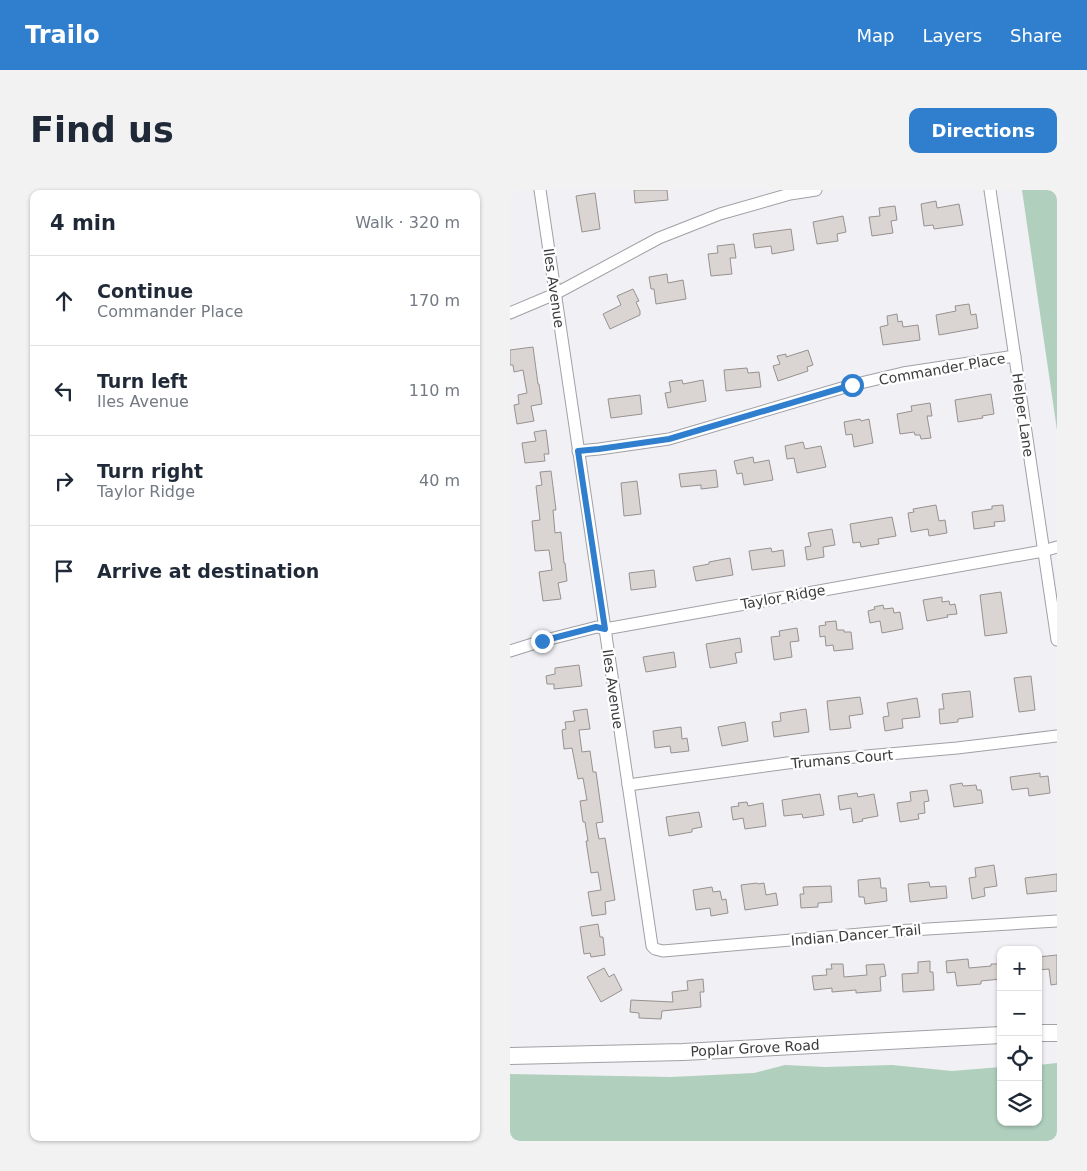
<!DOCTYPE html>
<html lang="en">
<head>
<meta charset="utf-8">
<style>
	:root { --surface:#fff; --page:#f2f2f3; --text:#1f2937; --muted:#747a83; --line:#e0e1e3; --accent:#2f7fce }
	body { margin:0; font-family:"DejaVu Sans",sans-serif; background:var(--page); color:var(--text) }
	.controls { position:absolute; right:15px; bottom:15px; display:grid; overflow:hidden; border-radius:10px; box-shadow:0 1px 4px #0004 }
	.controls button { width:45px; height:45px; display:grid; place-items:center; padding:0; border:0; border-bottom:1px solid var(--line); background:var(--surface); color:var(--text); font:25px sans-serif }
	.stop { position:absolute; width:15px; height:15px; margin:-11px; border:4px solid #2f7fce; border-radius:50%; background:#fff }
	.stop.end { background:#2f7fce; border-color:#fff; box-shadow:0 1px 5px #0008 }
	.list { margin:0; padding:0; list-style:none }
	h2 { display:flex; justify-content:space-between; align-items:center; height:65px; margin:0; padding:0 20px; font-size:21px }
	h2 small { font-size:16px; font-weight:400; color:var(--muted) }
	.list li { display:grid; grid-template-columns:32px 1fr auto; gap:15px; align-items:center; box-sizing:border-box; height:90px; padding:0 20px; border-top:1px solid var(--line) }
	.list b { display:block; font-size:19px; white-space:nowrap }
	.list p { margin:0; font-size:16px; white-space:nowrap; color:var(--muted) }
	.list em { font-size:16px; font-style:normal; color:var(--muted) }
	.icon { flex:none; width:28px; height:28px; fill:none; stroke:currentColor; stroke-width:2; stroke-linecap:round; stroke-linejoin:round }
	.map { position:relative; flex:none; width:547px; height:951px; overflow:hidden; border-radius:10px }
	header { display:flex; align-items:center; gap:30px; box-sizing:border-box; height:70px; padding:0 25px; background:var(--accent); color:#fff }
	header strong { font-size:24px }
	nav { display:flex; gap:28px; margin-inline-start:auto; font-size:18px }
	.intro { display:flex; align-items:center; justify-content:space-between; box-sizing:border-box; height:120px; padding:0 30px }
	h1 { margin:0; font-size:35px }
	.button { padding:12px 22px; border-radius:10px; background:var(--accent); color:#fff; font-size:18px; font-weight:700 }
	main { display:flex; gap:30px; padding:0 30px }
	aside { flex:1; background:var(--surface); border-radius:10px; box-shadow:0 1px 4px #0004 }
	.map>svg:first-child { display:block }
	.green { fill:#b0cfbd }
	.building { fill:#dad5d3; stroke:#979290 }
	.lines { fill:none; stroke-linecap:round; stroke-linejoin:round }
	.street-casing { stroke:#a1a0a5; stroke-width:13 }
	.secondary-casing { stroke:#a1a0a5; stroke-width:18 }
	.street { stroke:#fff; stroke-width:11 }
	.secondary { stroke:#fff; stroke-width:16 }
	.route { stroke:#2f7fce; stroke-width:6 }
	.labels { text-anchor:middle; stroke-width:4.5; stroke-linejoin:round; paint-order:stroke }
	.street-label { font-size:14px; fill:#3b3b3d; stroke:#fefeff }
</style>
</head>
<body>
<header>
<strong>Trailo</strong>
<nav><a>Map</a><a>Layers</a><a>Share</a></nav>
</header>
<div class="intro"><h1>Find us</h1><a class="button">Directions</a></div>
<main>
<aside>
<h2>4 min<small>Walk · 320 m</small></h2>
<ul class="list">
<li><svg class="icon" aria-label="ahead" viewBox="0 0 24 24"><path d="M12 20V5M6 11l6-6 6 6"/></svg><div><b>Continue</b><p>Commander Place</p></div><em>170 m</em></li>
<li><svg class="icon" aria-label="left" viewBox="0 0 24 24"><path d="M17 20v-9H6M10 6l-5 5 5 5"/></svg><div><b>Turn left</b><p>Iles Avenue</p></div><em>110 m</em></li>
<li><svg class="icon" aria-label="right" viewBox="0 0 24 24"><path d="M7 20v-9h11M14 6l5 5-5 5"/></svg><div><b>Turn right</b><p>Taylor Ridge</p></div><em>40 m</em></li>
<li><svg class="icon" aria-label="arrive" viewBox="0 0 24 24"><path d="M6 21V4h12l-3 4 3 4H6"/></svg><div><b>Arrive at destination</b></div></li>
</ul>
</aside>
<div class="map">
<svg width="547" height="951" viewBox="0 0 547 951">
	<rect width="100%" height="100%" fill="#f1f0f5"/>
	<g class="green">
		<polygon points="512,0 547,0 547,240"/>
		<polygon points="547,873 547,951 0,951 0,884 161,887 244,883 275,875 315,877 382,875 442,881 491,877 491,932 528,932 528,875"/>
	</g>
	<g class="building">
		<polygon points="124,0 157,0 158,10 125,13"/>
		<polygon points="85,3 90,39 72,42 66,6"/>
		<polygon points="426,11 427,18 449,14 453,35 424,39 423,35 414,36 411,14"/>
		<polygon points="385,16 387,30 381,31 383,43 362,46 359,27 370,26 369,18"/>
		<polygon points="333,26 336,42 327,44 328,51 307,54 303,32"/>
		<polygon points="281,39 284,60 262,64 261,56 245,58 243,44"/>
		<polygon points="224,54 226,68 220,68 222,84 201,86 198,64 208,63 207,56"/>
		<polygon points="157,84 158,93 173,90 176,109 146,114 144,99 141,99 139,87"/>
		<polygon points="123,99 129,111 126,112 130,121 130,125 100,139 93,124 111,115 107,106"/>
		<polygon points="459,114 461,125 466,124 468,138 429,145 426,125 446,121 445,116"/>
		<polygon points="387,124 388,132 392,131 393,137 408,135 410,150 373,155 370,137 378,135 377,126"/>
		<polygon points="23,157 28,194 29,194 32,214 21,216 24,231 7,234 4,215 9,214 8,205 17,203 13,180 4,182 3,175 0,175 0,160"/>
		<polygon points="298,160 303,175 297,177 298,181 268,191 263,176 270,174 267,166 276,164 276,167"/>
		<polygon points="237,178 238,183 249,182 251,197 216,201 214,180"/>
		<polygon points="172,190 173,194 193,190 196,211 158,218 155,203 161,202 159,192"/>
		<polygon points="481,204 484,224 472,226 473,228 448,232 445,210"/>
		<polygon points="130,205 132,224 101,228 98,209"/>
		<polygon points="420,213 422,226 417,226 421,248 411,249 410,245 405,245 404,242 390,244 387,224 402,221 401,216"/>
		<polygon points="350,229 351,231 359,229 363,253 344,257 342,244 336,245 334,232"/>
		<polygon points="36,240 39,264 34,264 35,271 15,273 12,253 26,251 24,242"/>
		<polygon points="293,252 295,259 311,256 316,277 287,283 284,268 277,269 275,256"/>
		<polygon points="243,267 244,273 259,270 263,290 234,295 232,283 227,284 224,271"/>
		<polygon points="206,280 208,297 191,299 191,295 171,297 169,284"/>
		<polygon points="41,281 46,320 43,320 45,343 51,342 54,373 55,373 57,391 48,393 51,409 33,411 29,382 42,380 39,360 25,361 22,331 30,330 26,296 32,295 30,282"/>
		<polygon points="127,291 131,324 114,326 111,293"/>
		<polygon points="426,315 429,331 435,330 437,343 419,346 418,339 401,342 398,323 404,322 403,319"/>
		<polygon points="493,315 495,331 484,332 485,336 464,339 462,322 482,319 482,316"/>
		<polygon points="382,327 386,346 368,349 369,354 351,357 350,352 343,353 340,334"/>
		<polygon points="322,339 325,355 313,357 314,367 297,370 295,357 301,356 298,343"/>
		<polygon points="261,358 262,362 273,360 275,376 242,380 239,361"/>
		<polygon points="220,368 223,385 186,391 183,377 199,374 199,372"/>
		<polygon points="144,380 146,397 121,400 119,383"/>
		<polygon points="491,402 497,443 475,446 470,405"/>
		<polygon points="432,407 432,412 439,411 440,415 445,414 447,424 437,425 438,427 417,431 413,410"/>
		<polygon points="373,415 374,419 383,418 384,423 390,422 393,439 372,443 370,431 360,433 358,421 365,419 364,417"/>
		<polygon points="326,431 327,440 334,440 334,442 341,442 343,459 324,461 323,455 316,456 315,446 310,447 309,436 316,435 315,432"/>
		<polygon points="287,438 289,451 280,452 282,467 264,470 261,447 270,446 269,441"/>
		<polygon points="230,448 232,462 225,463 227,473 200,478 196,454"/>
		<polygon points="164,462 166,477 136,482 133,467"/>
		<polygon points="69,475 72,496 44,499 44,494 37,494 36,486 45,484 45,478"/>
		<polygon points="521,486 525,520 509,522 504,488"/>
		<polygon points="460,501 463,527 448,529 448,532 430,534 429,519 434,519 432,504"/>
		<polygon points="350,507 353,524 339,526 341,538 320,540 317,511"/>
		<polygon points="407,508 410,527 392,529 393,538 375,541 373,527 379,526 377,513"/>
		<polygon points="77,519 80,539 69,540 72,562 80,561 83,582 86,582 93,632 86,633 89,649 95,648 105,710 95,712 96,724 82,726 78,702 91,700 88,682 81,683 76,651 78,651 75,632 73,632 70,611 77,610 73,588 68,589 62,558 54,559 52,540 56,539 55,532 65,531 63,521"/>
		<polygon points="296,519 299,542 264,547 262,532 271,531 270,523"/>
		<polygon points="235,532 238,551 212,556 208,537"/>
		<polygon points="171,537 172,549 177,548 179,561 161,563 160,556 145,558 143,541"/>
		<polygon points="530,583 530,587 538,586 540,603 519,606 518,598 502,600 500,587"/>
		<polygon points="452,593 453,596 466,595 467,600 471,600 473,613 444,617 440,595"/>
		<polygon points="417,600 419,611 414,612 415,623 408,624 409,629 390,632 387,613 401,611 400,602"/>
		<polygon points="347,603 348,607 364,604 368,626 352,629 353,631 343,633 341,618 330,620 328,606"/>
		<polygon points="310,604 314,625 293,628 292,624 274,626 272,610"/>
		<polygon points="237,612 238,616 253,613 256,636 235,639 233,628 223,630 221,617 229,616 228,613"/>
		<polygon points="189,622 192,637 182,639 182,642 159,646 156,627"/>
		<polygon points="484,675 487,696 474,698 475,706 462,709 459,688 466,687 465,678"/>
		<polygon points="547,684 547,701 517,704 515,688"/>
		<polygon points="370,688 371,698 376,698 377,711 355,714 354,707 349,707 348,690"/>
		<polygon points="419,692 420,697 436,696 437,708 400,712 398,694"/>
		<polygon points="247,693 248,694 254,693 256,705 266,703 268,715 235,720 231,695"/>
		<polygon points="321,696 322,712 308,713 308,717 291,718 290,704 294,704 293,697"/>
		<polygon points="202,697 203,702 210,701 212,710 216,709 218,723 201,726 200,718 186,720 183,700"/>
		<polygon points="88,734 90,747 93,747 95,765 81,767 80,763 74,764 70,737"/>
		<polygon points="547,765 547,794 541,795 539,779 528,780 528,767"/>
		<polygon points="458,769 459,778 481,776 481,774 491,774 491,789 471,791 471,794 447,796 445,782 437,783 436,771"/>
		<polygon points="420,771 420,782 423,782 424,800 393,802 392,784 408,783 408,772"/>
		<polygon points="321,774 333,774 334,787 357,785 356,775 374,774 376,786 370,787 371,801 346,803 346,800 322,802 322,798 304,800 302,786 317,785 316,779 322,779"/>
		<polygon points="94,778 99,787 104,784 112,800 91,812 77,787"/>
		<polygon points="193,789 194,802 190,802 191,817 152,821 151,829 129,828 129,823 120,822 121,810 163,812 162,802 178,800 177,791"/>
	</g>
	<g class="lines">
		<g class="street-casing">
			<g id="street">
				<polyline points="30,0 142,756 145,759 153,761 385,741 547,731"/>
				<polyline points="480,0 547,450"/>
				<polyline points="0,123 45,104 149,48 210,24 280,4 306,0"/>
				<polyline points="68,261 89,259 159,249 342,195 393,183 505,166"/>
				<polyline points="0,461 32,451 87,437 95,439 533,361 547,357"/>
				<polyline points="118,595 277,573 447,558 547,546"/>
			</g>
		</g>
		<g class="secondary-casing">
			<g id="secondary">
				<polyline points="528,843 547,843"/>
				<polyline points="0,866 173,862 491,845"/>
			</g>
		</g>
		<use href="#street" class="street"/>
		<use href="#secondary" class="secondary"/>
	</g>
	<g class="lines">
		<polyline class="route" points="32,451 86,437 95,439 68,261 89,259 159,249 342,195"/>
	</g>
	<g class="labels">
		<g class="street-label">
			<text transform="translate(44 98) rotate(82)" y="5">Iles Avenue</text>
			<text transform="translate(432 179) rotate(-10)" y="5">Commander Place</text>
			<text transform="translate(513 225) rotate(82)" y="5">Helper Lane</text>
			<text transform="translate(273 407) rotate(-10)" y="5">Taylor Ridge</text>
			<text transform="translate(103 499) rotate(82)" y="5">Iles Avenue</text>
			<text transform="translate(332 569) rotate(-5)" y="5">Trumans Court</text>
			<text transform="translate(346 745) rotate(-5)" y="5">Indian Dancer Trail</text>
			<text transform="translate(245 858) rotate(-3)" y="5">Poplar Grove Road</text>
		</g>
	</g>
</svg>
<div class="controls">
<button>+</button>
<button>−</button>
<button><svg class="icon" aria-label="locate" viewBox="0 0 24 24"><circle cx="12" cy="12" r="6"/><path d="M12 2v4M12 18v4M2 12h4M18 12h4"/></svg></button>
<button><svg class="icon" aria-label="layers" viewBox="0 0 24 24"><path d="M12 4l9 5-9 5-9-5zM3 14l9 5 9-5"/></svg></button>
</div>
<div class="stop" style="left:342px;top:195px"></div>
<div class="stop end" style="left:32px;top:451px"></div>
</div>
</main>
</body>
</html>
